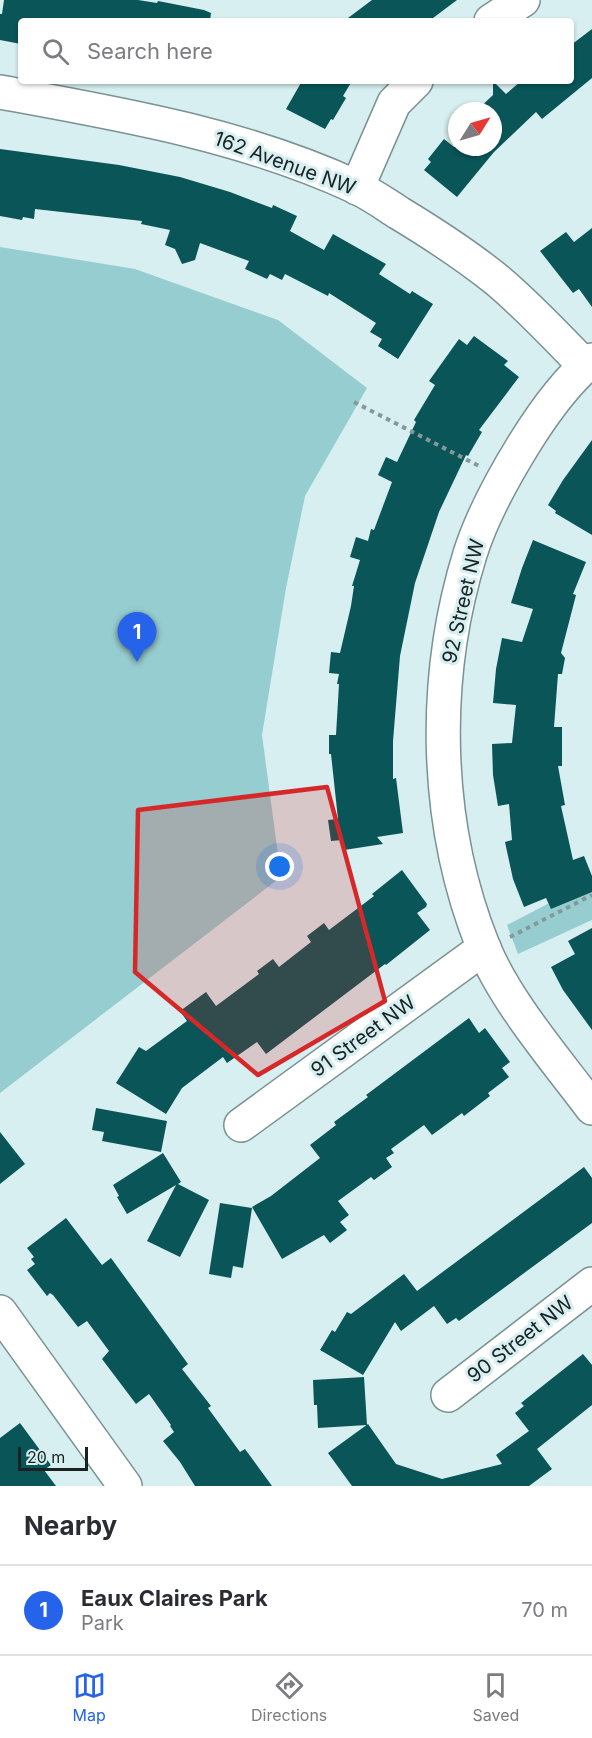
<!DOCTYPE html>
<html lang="en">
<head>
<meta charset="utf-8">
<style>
	:root { --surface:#fff; --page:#f7f7f7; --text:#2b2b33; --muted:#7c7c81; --line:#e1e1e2; --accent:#2563eb }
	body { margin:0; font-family:Inter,sans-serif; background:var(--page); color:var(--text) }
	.compass { position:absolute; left:448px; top:102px; width:54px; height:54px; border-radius:50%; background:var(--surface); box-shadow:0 2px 4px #0004; rotate:53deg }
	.scale { position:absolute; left:18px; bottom:15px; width:70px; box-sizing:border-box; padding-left:6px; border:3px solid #1a2324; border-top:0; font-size:16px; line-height:21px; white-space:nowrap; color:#1a2324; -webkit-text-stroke:4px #d7eff0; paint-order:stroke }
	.you { position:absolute; left:280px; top:867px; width:21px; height:21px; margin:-15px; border:4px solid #fff; border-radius:50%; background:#1a73e8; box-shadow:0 0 0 9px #1a73e833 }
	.badge { display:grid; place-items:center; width:39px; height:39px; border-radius:50%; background:var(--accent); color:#fff; font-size:20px; font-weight:700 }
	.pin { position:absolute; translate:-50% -50px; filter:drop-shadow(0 2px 3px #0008) }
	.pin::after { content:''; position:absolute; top:32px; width:21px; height:18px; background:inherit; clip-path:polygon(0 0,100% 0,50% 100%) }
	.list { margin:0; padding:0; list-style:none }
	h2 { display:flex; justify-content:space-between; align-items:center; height:78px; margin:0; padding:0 24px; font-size:26px }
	h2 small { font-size:20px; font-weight:400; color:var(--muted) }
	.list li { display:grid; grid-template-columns:39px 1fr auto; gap:18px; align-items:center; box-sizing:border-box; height:90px; padding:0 24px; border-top:2px solid var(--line) }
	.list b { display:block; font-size:22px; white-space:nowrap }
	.list p { margin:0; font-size:20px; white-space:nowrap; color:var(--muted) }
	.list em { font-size:20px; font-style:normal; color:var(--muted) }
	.icon { flex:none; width:33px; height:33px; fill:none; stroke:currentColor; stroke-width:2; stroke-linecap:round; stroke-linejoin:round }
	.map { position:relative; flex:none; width:592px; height:1486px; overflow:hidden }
	.search { position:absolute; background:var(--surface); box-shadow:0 2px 4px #0004; left:18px; right:18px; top:18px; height:66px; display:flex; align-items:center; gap:15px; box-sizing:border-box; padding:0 21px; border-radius:6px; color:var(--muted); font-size:22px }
	.sheet { height:168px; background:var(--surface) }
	nav { display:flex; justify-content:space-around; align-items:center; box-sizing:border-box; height:84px; border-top:2px solid var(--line); background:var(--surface); font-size:16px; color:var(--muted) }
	nav a { display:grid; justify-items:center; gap:3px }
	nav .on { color:var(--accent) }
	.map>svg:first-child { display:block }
	.green { fill:#96cdd0 }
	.building { fill:#095558 }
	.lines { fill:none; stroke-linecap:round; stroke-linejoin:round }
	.minor-casing { stroke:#7b9293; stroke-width:36 }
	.path { stroke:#869899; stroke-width:4; stroke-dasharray:4.5 4.5; stroke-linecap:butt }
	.minor { stroke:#fff; stroke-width:33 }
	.marked { fill:#d62828; fill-opacity:0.2; stroke:#d62828; stroke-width:4.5; stroke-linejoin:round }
	.labels { text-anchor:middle; stroke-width:6; stroke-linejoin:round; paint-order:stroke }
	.street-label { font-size:20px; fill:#1a2324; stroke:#d7eff0 }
</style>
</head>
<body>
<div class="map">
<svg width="592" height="1486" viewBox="0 0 592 1486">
	<rect width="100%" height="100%" fill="#d7eff0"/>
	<g class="green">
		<polygon points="0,247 135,269 278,320 367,388 305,496 286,588 262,735 281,877 0,1093"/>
		<polygon points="592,881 592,920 518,954 507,925"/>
	</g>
	<g class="building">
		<polygon points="4,0 138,0 157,3 158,1 204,10 211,13 210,21 21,21 21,44 0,40 0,14 2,14"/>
		<polygon points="372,0 457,0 429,21 344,21"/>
		<polygon points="592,29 592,78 542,119 536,112 494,152 457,197 424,170 431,162 428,159 444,139 454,147 493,147 493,111 476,111 493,95 493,81 506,94 521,81 571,81 571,45"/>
		<polygon points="302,81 352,81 343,96 346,98 333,120 331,119 325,129 286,109"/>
		<polygon points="0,149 119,165 180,177 230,192 272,208 273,205 297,216 290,231 324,250 333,234 386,264 379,274 410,294 412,291 433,304 398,359 378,346 382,339 370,332 376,323 329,293 328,296 285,274 282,280 270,274 267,279 245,269 249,261 200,243 195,260 182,264 175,249 165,245 170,230 141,224 142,221 35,209 34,219 23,217 22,220 0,216"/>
		<polygon points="592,228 592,307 579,289 573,293 540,251 566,232 574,242"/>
		<polygon points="474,336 508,361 504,365 519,377 479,430 482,432 468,456 466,455 439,512 415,583 400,656 393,741 393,779 396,778 403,833 377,837 383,844 344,850 342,840 331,841 328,820 338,819 331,754 329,754 329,735 336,735 339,684 337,684 339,674 329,673 331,652 340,653 351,606 354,586 352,586 360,560 350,557 356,537 368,541 371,529 374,530 392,482 378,475 386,457 397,462 416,422 414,420 435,385 429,381 459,339 467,345"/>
		<polygon points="592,440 592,535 555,513 556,511 548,505 563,480"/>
		<polygon points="533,540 586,562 573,594 576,595 561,653 565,658 562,674 558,674 554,727 562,727 562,766 558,766 565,805 561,806 573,860 584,856 592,876 592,892 551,909 546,898 524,907 513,879 505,842 512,840 509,804 498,806 493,775 492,744 512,743 516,705 493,703 496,669 502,638 522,642 533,609 511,603 522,568"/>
		<polygon points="402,870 427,904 426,907 417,913 430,930 386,965 385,964 266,1054 257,1042 227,1063 223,1057 182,1088 166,1114 116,1083 139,1047 146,1051 187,1021 180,1011 206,992 216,1006 259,974 257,971 273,959 279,967 311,942 307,936 324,923 329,930 374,896 372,894"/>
		<polygon points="592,928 592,1030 563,990 551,967 575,954 568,941"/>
		<polygon points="469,1018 479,1033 485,1028 510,1062 502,1068 509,1077 488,1093 490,1096 464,1116 462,1113 432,1135 424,1125 391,1149 394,1153 386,1158 392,1167 374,1180 371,1177 338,1201 349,1215 340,1222 347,1230 330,1243 324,1235 282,1259 252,1207 271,1196 320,1158 310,1145 336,1125 334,1122 368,1097 366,1095"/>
		<polygon points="96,1108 167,1121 161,1152 102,1141 104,1132 92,1130"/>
		<polygon points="0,1132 25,1164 0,1184"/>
		<polygon points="163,1153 181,1182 178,1184 209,1200 180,1257 147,1241 176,1185 127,1214 117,1197 119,1196 113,1185"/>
		<polygon points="584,1167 592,1178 592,1223 459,1321 456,1318 447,1324 434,1306 401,1331 395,1322 363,1375 320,1350 332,1330 335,1332 347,1312 351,1314 404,1274 417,1291"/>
		<polygon points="220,1203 252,1208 243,1268 233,1266 231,1278 209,1274"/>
		<polygon points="66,1218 102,1265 111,1258 188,1364 182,1369 211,1406 208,1408 240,1452 245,1449 272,1486 195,1486 180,1462 163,1441 174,1432 170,1426 171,1425 149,1394 136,1404 102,1359 109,1351 87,1321 78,1327 53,1295 50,1293 47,1296 27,1270 35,1264 31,1259 34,1257 27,1248"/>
		<polygon points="583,1354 592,1365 592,1405 537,1449 552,1469 529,1486 352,1486 328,1453 368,1424 396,1464 442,1479 502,1464 496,1455 529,1431 515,1413 524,1406 521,1403"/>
		<polygon points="364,1377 367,1425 318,1428 317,1405 314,1405 313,1380"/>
		<polygon points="20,1423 51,1465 44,1470 56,1486 0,1486 0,1438"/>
	</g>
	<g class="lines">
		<g class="minor-casing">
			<g id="minor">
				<polyline points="491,21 523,0"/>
				<path d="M0 92C121 114 244 135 356 187 371 194 385 204 399 213 432 233 466 255 497 280 528 306 556 336 585 366"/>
				<polyline points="357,188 394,103 416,81"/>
				<path d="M592 360C565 382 542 415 524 444 503 478 482 516 470 554 431 680 434 824 483 946 505 1001 557 1061 592 1108"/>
				<polyline points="241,1125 484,948"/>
				<polyline points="0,1312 125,1486"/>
				<polyline points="448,1395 592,1284"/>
			</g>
		</g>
		<g class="path">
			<polyline points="354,402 481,467"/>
			<polyline points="510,937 592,895"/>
		</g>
		<use href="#minor" class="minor"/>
	</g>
	<path class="marked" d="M327 787 385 1001 258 1075 135 972 138 810Z"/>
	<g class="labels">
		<g class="street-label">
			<text transform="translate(285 163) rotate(20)" y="7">162 Avenue NW</text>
			<text transform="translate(463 601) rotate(-77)" y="7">92 Street NW</text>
			<text transform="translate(363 1036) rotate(-36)" y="7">91 Street NW</text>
			<text transform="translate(520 1339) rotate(-38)" y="7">90 Street NW</text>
		</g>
	</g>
</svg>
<svg class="compass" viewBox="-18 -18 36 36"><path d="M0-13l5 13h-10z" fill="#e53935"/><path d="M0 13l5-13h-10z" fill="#7c7c81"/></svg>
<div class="scale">20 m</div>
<div class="you"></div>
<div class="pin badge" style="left:137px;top:662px">1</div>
<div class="search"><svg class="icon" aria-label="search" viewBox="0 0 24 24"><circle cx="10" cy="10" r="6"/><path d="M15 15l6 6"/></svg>Search here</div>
</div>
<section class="sheet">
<h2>Nearby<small></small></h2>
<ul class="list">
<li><span class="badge">1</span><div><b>Eaux Claires Park</b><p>Park</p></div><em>70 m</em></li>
</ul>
</section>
<nav>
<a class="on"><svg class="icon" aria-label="map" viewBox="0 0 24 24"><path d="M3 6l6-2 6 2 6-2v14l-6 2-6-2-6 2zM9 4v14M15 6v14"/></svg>Map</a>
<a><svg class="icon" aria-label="directions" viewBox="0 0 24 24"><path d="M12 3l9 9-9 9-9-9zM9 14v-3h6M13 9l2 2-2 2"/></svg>Directions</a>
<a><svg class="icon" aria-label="saved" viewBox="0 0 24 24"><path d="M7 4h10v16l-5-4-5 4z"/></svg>Saved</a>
</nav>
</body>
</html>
